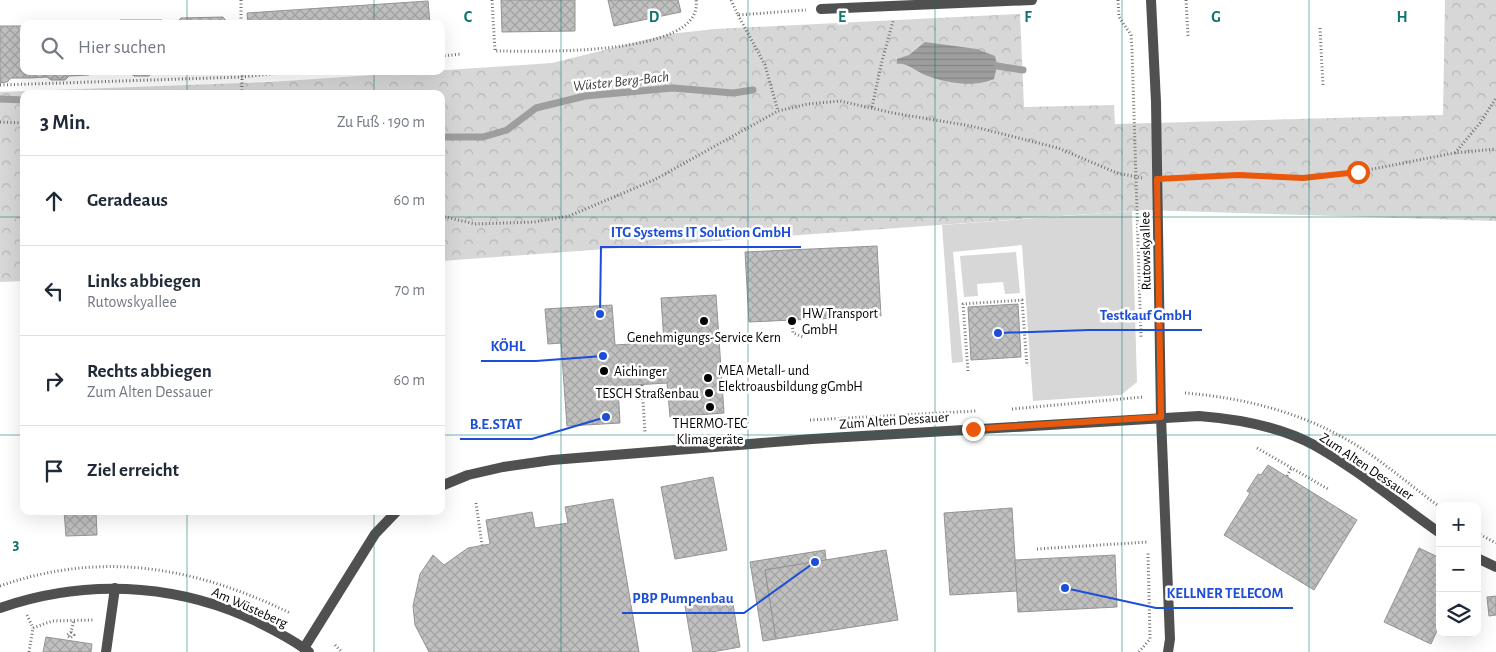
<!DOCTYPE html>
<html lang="de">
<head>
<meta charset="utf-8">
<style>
	:root { --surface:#fff; --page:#f2f2f3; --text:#1f2937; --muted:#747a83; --line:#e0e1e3 }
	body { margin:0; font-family:"Alegreya Sans",sans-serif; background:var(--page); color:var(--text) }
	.controls { position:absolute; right:15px; bottom:15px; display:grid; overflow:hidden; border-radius:10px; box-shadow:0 5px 20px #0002 }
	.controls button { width:45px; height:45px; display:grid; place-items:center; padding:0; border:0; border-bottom:1px solid var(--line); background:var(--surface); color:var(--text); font:25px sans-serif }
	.stop { position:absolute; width:15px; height:15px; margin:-11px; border:4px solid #ea580c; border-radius:50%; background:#fff }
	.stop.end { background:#ea580c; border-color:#fff; box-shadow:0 1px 5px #0008 }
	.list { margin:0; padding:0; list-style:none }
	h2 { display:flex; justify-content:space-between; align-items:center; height:65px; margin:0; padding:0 20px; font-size:21px }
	h2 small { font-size:16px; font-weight:400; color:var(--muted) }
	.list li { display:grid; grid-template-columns:32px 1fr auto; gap:15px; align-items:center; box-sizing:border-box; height:90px; padding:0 20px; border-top:1px solid var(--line) }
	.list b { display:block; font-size:19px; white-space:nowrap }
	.list p { margin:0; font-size:16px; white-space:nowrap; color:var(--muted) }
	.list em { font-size:16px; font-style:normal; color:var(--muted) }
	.icon { flex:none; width:28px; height:28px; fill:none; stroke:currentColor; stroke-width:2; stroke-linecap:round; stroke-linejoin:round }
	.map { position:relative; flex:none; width:1496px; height:652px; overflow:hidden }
	.search { position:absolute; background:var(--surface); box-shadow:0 5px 20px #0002; left:20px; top:20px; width:425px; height:55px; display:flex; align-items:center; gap:12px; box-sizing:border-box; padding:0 18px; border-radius:10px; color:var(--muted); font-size:19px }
	.panel { position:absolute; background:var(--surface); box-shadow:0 5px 20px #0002; left:20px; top:90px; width:425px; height:425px; border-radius:10px }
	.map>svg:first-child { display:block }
	.grass { fill:#d7d7d7 }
	.park { fill:url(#park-crowns) }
	.water { fill:url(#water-rules) }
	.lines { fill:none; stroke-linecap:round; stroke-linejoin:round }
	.stream { stroke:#9e9e9e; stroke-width:7 }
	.building { fill:url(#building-cross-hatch); stroke:#949494 }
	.path { stroke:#727272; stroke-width:3; stroke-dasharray:1 2.5; stroke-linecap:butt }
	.lane { stroke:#505050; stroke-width:10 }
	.street { stroke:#505050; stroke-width:10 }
	.route { stroke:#ea580c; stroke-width:6 }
	.grid { fill:none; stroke:#0f766e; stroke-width:1; stroke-opacity:0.55 }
	.poi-dot { fill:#000; stroke:#fff; stroke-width:2 }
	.labels { text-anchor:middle; stroke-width:5; stroke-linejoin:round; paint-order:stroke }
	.street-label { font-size:14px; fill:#000; stroke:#fff }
	.poi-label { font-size:14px; fill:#000; stroke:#fff; text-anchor:start }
	.water-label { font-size:15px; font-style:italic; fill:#3f3f3f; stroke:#fff }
	.grid-label { font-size:16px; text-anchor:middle; font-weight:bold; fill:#0f766e; stroke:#fff; stroke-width:5; stroke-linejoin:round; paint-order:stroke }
	.leader { fill:none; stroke:#1d4ed8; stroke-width:2 }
	.callout-dot { fill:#1d4ed8; stroke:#fff; stroke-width:2 }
	.callout-label { font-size:15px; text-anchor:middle; font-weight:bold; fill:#1d4ed8; stroke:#fff; stroke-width:5; stroke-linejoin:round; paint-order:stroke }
</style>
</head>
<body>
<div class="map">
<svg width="1496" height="652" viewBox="0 0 1496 652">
	<defs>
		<pattern id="park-crowns" width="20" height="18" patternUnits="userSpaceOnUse" patternTransform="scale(1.25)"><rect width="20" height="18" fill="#d7d7d7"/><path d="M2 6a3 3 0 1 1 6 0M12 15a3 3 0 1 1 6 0" fill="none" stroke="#b7b7b7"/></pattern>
		<pattern id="water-rules" width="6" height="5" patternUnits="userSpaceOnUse" patternTransform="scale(1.25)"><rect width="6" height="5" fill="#9e9e9e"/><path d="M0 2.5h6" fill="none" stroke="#868686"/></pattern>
		<pattern id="building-cross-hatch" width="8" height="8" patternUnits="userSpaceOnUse" patternTransform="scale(1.25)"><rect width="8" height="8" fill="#c0c0c0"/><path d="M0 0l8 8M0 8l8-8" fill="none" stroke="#a3a3a3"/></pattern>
	</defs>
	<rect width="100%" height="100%" fill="#fff"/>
	<g class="grass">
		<polygon points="1132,211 1137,382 1121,395 1033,401 1022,245 953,252 963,362 952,363 942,225"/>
		<polygon points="1016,252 1020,293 1005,294 1003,282 977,284 978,296 964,297 960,256"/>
	</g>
	<polygon class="park" points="1445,0 1496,0 1496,221 1145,210 441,261 441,94 24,94 24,281 0,282 0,92 270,82 552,63 669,34 715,29 1020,14 1024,107 1114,105 1115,124 1443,115"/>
	<path class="water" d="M925 42 977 49 995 56 997 66 994 79C972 88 946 83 925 75 916 71 906 62 897 64V59L909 55Z"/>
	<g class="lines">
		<g class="stream">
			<polyline points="997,66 1023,70"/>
			<polyline points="0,99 24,100"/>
			<polyline points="441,137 483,137 507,130 536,108 585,96 673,88 733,93 753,90"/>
		</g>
	</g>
	<g class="building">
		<polygon points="501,0 575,0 575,31 502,32"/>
		<polygon points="608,0 678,0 681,12 614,26"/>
		<polygon points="428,1 430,24 248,24 247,13"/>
		<polygon points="223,17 229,24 175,24 181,18"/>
		<polygon points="120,20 162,20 166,24 117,24"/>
		<polygon points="0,26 21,26 24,29 24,71 30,71 30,78 11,78 7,82 0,83"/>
		<polygon points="30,71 88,71 89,75 69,76 65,80 51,80 47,77 30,78"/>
		<polygon points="111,71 172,71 172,72 152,72 149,76 134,76 130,73 111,74"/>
		<polygon points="877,246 881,316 749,322 745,252"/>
		<polygon points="716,295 724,413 670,417 667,383 618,386 620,423 567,426 561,343 548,344 545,309 612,305 615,345 664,342 661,298"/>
		<polygon points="1018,304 1021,357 971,360 968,307"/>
		<polygon points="1268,465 1357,520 1314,590 1224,535 1250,493 1247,491 1258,474 1261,475"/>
		<polygon points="713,477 727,550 675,559 661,487"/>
		<polygon points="613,499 639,652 429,652 415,625 413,606 420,574 433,555 444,565 468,548 490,544 486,520 532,512 535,528 568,523 565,507"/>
		<polygon points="1012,508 1017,591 950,595 944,513"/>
		<polygon points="64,511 96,511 97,535 66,536"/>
		<polygon points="1419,548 1440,558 1440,624 1431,644 1384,622"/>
		<polygon points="825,550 826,560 765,570 776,639 763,641 750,562"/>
		<polygon points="886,550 898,620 776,639 765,570"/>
		<polygon points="1115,555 1117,607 1018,612 1015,560"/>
		<polygon points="1496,596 1496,615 1489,616 1487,597"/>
		<polygon points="732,598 740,647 712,652 693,652 685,606"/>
		<polygon points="46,637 92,644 91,652 43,652"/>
	</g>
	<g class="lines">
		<g class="path">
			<polyline points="241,0 241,24"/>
			<path d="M492 0 495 51C530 51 705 58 696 0"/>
			<polyline points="731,0 738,15 806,10"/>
			<polyline points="1118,0 1119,17 1131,35 1132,50 1141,338"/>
			<polyline points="1186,0 1188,36"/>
			<polyline points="738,15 765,65 778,111"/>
			<polyline points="1320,28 1323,86"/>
			<polyline points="441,56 462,54"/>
			<polyline points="0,85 242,77 298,71"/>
			<polyline points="242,94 242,71"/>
			<polyline points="872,107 882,61 893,21"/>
			<polyline points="0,122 24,123"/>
			<polyline points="1455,153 1480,123 1496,98"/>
			<polyline points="1173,178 1238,175 1303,178 1358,172 1454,153 1496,149"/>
			<polyline points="441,216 475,224 534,222 569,216 654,180 778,111 808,104 840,101 893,113 971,126 1058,148 1117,173 1142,178"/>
			<polyline points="792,321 793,333 803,337"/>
			<polyline points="968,371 963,304 1022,300 1027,366"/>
			<polyline points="642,385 645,433"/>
			<path d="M1185 393C1246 398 1304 413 1356 445 1385 463 1412 487 1440 507"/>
			<polyline points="1012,409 1143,397"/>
			<polyline points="810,420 976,411"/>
			<polyline points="1257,448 1328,489"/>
			<polyline points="1287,476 1292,467"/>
			<polyline points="476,503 482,545"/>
			<polyline points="1477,533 1496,543"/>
			<polyline points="1037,549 1148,542"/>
			<path d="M0 586C102 550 195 567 290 613"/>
			<polyline points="1477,586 1480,585"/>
			<polyline points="27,615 33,628"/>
			<polyline points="71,632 74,635 70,638 67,635 71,632 74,620"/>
			<polyline points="335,645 342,652"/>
			<polyline points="29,652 33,628 52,621 94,620"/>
			<polyline points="1139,652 1150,639 1148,552"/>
		</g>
		<polyline class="lane" points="106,652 115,588"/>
		<g class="street">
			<polyline points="1151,0 1156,102 1161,417 1170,639 1168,652"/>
			<polyline points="821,9 1032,0"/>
			<path d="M441 486 468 475 503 467 552 460 812 439 1199 416C1238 419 1279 426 1314 445 1359 470 1398 504 1440 533"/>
			<polyline points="1477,558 1496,567"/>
			<path d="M0 608C92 576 192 584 277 632 288 638 299 644 309 652"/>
			<polyline points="304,648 375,534 397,511"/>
		</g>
	</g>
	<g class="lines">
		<polyline class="route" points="973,429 1161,417 1157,179 1238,175 1303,178 1358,172"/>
	</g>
	<path class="grid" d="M187 0V24M374 0V24M561 0V652M748 0V652M935 0V652M1122 0V652M1309 0V652M187 71V94M374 71V94M0 217H24M441 217H1496M0 435H24M441 435H1496M187 511V652M374 511V652"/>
	<g class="poi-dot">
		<circle cx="704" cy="321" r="5"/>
		<circle cx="792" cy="321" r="5"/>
		<circle cx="604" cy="371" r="5"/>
		<circle cx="708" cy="378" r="5"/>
		<circle cx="709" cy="393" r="5"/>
		<circle cx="710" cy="407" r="5"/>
	</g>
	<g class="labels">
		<g class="street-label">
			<text transform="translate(1145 251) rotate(-91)" y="5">Rutowskyallee</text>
			<text transform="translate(894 420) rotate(-4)" y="5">Zum Alten Dessauer</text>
			<text transform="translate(1367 466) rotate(34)" y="5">Zum Alten Dessauer</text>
			<text transform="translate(250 607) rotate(24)" y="5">Am Wüsteberg</text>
		</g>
		<g class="poi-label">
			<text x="802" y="318">HW Transport<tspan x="802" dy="16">GmbH</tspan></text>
			<text x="704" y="342" text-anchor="middle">Genehmigungs-Service Kern</text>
			<text x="718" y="375">MEA Metall- und<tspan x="718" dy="16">Elektroausbildung gGmbH</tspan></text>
			<text x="614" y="376">Aichinger</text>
			<text x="699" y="398" text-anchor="end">TESCH Straßenbau</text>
			<text x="710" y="428" text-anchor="middle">THERMO-TEC<tspan x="710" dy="16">Klimageräte</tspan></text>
		</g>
		<g class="water-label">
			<text transform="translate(621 81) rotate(-6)" y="5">Wüster Berg-Bach</text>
		</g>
	</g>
	<g class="grid-label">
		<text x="468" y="22">C</text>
		<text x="654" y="22">D</text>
		<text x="842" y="22">E</text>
		<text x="1028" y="22">F</text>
		<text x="1216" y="22">G</text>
		<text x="1402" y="22">H</text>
		<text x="16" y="549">3</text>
	</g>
	<path class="leader" d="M600 314L601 247H801M998 333L1089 330H1202M603 356L536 361H481M606 417L532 439H460M1065 588L1156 608H1293M815 562L744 613H622"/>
	<g class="callout-dot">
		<circle cx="600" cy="314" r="5"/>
		<circle cx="998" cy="333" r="5"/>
		<circle cx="603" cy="356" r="5"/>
		<circle cx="606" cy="417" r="5"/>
		<circle cx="1065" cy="588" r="5"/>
		<circle cx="815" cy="562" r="5"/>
	</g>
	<g class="callout-label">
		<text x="701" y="237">ITG Systems IT Solution GmbH</text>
		<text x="1146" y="320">Testkauf GmbH</text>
		<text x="508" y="351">KÖHL</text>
		<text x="496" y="429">B.E.STAT</text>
		<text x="1225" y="598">KELLNER TELECOM</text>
		<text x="683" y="603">PBP Pumpenbau</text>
	</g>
</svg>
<div class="controls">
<button>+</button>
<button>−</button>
<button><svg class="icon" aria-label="layers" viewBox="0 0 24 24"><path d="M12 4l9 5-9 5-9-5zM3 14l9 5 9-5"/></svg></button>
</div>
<div class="stop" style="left:1358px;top:172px"></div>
<div class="stop end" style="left:973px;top:429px"></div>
<div class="search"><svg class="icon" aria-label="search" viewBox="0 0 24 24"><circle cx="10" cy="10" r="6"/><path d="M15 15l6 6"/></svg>Hier suchen</div>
<section class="panel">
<h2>3 Min.<small>Zu Fuß · 190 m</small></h2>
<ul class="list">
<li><svg class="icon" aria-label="ahead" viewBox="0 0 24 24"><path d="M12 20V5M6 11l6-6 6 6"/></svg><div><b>Geradeaus</b></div><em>60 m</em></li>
<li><svg class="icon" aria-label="left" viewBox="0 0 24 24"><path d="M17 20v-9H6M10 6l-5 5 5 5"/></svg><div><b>Links abbiegen</b><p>Rutowskyallee</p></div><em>70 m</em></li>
<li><svg class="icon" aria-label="right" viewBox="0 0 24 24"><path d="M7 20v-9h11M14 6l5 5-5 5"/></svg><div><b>Rechts abbiegen</b><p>Zum Alten Dessauer</p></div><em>60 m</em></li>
<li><svg class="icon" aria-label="arrive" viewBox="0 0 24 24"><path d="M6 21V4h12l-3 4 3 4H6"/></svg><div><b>Ziel erreicht</b></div></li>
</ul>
</section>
</div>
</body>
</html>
